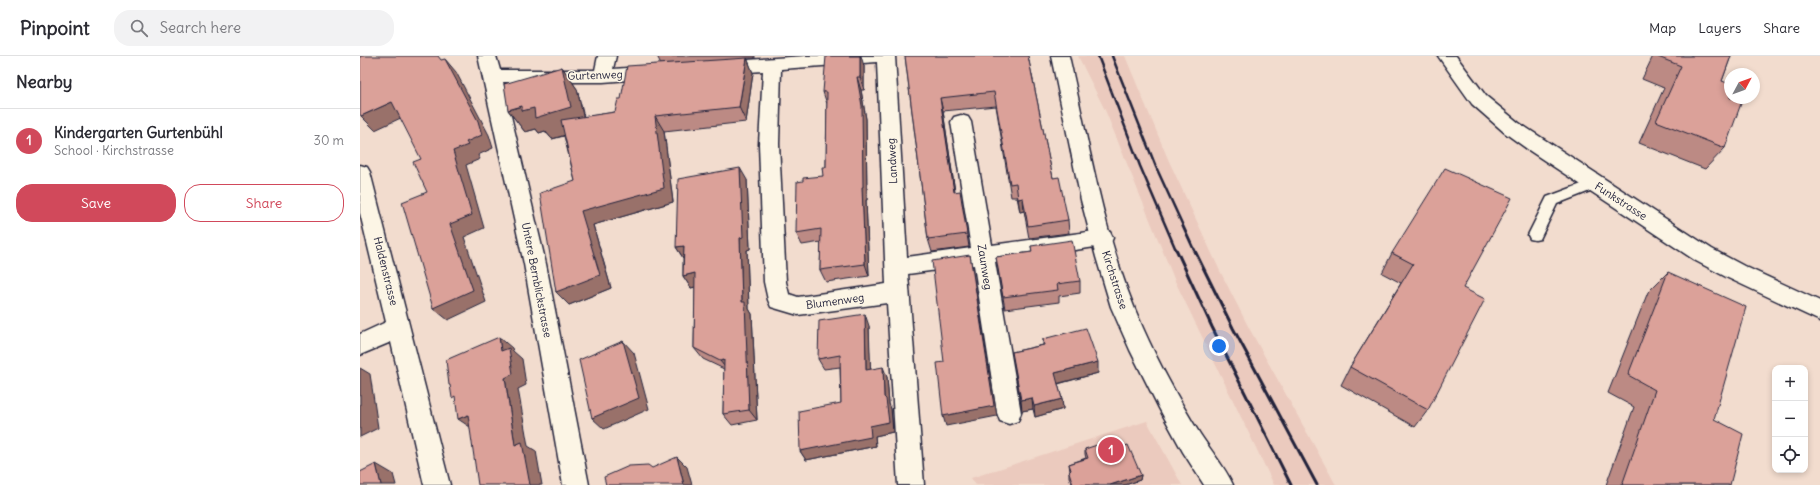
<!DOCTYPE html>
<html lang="en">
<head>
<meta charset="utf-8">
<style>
	:root { --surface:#fff; --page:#f2f2f3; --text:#2b2b33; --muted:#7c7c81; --line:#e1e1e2; --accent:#d1495b }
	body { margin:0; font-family:Delius,sans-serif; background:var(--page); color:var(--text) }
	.controls { position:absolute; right:12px; bottom:12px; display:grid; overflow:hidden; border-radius:8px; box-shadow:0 2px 6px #0003 }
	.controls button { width:36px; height:36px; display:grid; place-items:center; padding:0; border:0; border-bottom:1px solid var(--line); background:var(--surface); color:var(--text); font:20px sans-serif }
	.compass { position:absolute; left:1364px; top:12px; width:36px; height:36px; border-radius:50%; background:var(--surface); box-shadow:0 2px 6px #0003; rotate:49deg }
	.you { position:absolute; left:859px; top:290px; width:14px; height:14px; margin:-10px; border:3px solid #fff; border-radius:50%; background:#1a73e8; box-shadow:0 0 0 6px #1a73e833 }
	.badge { display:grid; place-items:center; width:26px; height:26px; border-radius:50%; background:var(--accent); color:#fff; font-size:13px; font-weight:700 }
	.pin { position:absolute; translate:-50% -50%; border:2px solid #fff; box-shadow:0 1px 4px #0006 }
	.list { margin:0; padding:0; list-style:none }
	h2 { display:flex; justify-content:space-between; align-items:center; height:52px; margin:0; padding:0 16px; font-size:17px }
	h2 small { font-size:13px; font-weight:400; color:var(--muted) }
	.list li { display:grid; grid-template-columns:26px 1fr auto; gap:12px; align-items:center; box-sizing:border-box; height:64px; padding:0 16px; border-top:1px solid var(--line) }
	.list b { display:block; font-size:15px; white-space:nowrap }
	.list p { margin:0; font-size:13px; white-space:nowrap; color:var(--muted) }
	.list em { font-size:13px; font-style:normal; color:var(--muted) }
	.actions { display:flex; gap:8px; padding:12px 16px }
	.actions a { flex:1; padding:9px 0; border:1px solid var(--accent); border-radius:16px; text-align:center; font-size:14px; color:var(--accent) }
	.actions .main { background:var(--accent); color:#fff }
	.icon { flex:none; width:22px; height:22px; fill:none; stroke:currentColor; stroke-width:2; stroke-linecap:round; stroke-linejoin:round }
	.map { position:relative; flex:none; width:1460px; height:429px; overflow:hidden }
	header { display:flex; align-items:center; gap:24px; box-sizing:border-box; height:56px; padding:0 20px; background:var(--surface); border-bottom:1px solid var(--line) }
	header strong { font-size:19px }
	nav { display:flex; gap:22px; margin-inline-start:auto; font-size:14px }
	.search { width:280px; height:36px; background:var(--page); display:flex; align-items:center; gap:10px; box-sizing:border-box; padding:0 14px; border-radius:16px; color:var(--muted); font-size:15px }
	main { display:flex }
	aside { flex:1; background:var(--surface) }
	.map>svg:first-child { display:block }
	.built { fill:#ebcabe }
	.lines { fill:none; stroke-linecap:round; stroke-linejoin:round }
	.lane-casing { stroke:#22223b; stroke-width:3 }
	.street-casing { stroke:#22223b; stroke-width:3 }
	.secondary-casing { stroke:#22223b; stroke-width:3 }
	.lane { fill:#fcf5e5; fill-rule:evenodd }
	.street { fill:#fcf5e5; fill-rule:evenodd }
	.secondary { fill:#fcf5e5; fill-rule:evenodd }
	.rail-far1 { stroke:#22223b; stroke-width:2.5 }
	.rail { stroke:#22223b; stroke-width:3 }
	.wall { fill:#bc8a84; stroke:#22223b }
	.shaded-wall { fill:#99716b; stroke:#22223b }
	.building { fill:#dba199; stroke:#22223b }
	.labels { text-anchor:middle; stroke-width:3; stroke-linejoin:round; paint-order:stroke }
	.street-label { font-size:11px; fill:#22223b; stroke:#fcf5e5 }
</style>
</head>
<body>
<header>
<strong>Pinpoint</strong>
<div class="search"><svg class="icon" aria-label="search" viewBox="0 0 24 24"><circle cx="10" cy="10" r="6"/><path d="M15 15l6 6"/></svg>Search here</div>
<nav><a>Map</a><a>Layers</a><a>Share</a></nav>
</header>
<main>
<aside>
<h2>Nearby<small></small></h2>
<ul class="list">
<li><span class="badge">1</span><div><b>Kindergarten Gurtenbühl</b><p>School · Kirchstrasse</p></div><em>30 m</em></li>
</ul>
<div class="actions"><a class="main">Save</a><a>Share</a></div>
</aside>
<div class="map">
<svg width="1460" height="429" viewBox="0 0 1460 429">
	<rect width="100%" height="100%" fill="#f2dcce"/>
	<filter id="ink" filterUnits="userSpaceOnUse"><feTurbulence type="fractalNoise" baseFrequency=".025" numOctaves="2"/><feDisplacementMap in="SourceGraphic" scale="8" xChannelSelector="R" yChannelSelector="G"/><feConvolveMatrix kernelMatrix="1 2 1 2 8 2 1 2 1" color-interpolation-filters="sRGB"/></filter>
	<g filter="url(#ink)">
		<g class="built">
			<polygon points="718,0 765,0 808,103 860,215 889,272 976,429 914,429 815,225 745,54"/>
			<polygon points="787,365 822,429 616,429 611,422"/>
		</g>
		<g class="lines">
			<g class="lane-casing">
				<polygon id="lane" points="1235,123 1240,125 1241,128 1240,131 1197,148 1180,183 1175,184 1170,183 1168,179 1187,141"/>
			</g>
			<g class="street-casing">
				<g id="street">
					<polygon points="118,0 136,0 140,14 235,14 238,0 256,0 253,13 295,10 301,12 304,16 301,20 295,22 243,26 143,26 186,208 229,429 203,429 164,208"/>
					<path d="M445 0H535L547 201 611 192 591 66 594 61 601 59 608 61 611 66 632 189 742 174 750 176 753 182 750 188 742 190 635 206 661 357 658 365 649 368 640 365 637 357 614 209 548 218 564 429H538L527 247 438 259 411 251 408 244 404 226 399 88 403 15 359 18 353 16 350 12 353 8 359 6ZM517 6 526 228 438 241 429 238 426 226 419 88 421 13Z"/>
					<polygon points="1078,0 1096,0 1126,40 1159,67 1352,193 1384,210 1460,245 1460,265 1368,222 1336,205 1170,95 1145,77 1112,48"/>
					<polygon points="0,109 7,111 10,116 90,429 64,429 31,286 0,299 0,278 26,266 0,157"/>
				</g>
			</g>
			<g class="secondary-casing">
				<path id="secondary" d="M691 0H709C730 91 744 186 783 272 799 308 819 344 840 378 851 395 865 411 873 429H844L823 396 799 352 770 294 751 251 736 201 721 144Z"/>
			</g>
			<use href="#lane" class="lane"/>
			<use href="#street" class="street"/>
			<use href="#secondary" class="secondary"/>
			<g class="rail-far1">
				<polyline points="738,0 780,110 816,194"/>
				<polyline points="752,0 796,111 834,194"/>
			</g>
			<g class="rail">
				<polyline points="816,193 852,271 931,429"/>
				<polyline points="834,193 873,272 957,429"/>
			</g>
		</g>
		<g class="wall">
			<polygon points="297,0 395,0 395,2 387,2 393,17 386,66 304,75 313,146 233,169 251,232 209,249 196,236 215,125 204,80 192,83 185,75 179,77 176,73 165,76 148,54 202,11 217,33 224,61 255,56 261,43 301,8"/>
			<polygon points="545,0 668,0 693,122 708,164 709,177 669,182 664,155 660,156 657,141 651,141 636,50 583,55 595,136 602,148 609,191 572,196 568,183"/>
			<polygon points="1293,0 1371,0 1362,25 1365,92 1345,113 1279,87 1304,32 1282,23"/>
			<polygon points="504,10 504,34 501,34 506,63 507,144 506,144 509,220 466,226 460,214 461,186 442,189 436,177 463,120 466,111 467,48 463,36"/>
			<polygon points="387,124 390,193 387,194 389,253 392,258 397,364 372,369 363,358 364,313 343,303 334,292 335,231 331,232 323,220 323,202 316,191"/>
			<polygon points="671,190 720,225 720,237 699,240 699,246 645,253 636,201 672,196"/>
			<polygon points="1032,197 1103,232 1068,354 1055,371 981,329 990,311 1041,227 1022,217"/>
			<polygon points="1308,216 1354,363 1370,429 1246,429 1274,351 1248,337 1288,236"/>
			<polygon points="509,270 510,313 527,321 529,348 531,353 533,376 515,380 516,390 446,404 440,395 481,347 480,311 464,313 458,303"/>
			<polygon points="683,283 738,317 698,328 702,343 703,353 675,361 673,353 662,355 652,296 683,289"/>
			<polygon points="758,392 781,419 780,424 765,429 712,429 709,421 709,416 710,415 709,408 726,402 725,398 725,393"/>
		</g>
		<g class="shaded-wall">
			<polygon points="500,0 501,0 504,10 504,34 500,21"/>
			<polygon points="387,2 393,17 386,66 379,51"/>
			<polygon points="85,3 96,16 129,79 133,92 118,99 120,103 106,109 124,172 104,181 126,246 88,264 73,252 90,168 93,95"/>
			<polygon points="202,11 217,33 226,73 192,83 185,75 179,77 176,73 165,76 148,54 162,50"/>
			<polygon points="497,21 501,34 506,63 507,144 506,144 509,220 505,208"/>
			<polygon points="580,42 583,55 597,149 594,136"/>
			<polygon points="32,46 45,60 15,74 1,60"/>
			<polygon points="295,60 304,75 313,146 233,169 251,232 209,249 196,236 221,155"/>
			<polygon points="380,112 387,124 390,193 387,194 389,253 392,258 397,364 389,354 382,246 380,182"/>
			<polygon points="663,142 664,155 660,156 658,143"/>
			<polygon points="324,190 324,203 316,191"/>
			<polygon points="610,199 637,360 586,370 583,360"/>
			<polygon points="335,217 343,229 331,232 323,220"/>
			<polygon points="505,258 509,270 511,324 506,314"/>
			<polygon points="139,281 152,292 153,295 162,303 166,329 158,333 168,390 176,395 182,429 170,429 155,389"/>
			<polygon points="263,285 274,297 289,353 244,373 232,362"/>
			<polygon points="364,304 368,315 360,305"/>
			<polygon points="738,306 738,317 696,328 695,317"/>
			<polygon points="523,311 527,321 529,348 531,353 533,376 515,380 516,390 446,404 440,395 510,370 524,341"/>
			<polygon points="0,312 10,318 18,372 0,381"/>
			<polygon points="672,342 673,353 662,355 661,344"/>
			<polygon points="702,343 703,353 675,361 674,350"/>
			<polygon points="108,359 113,373 98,363"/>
			<polygon points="317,401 327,411 332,429 324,429"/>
			<polygon points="16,408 33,418 36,429 21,429"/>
			<polygon points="781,419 780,424 765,429 750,429"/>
		</g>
		<g class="building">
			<polygon points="0,0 78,0 81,4 85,3 118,65 122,79 106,86 108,89 93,95 112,159 90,168 113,234 73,252 42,146 67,136 53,106 61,103 32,46 1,60 0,58"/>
			<polygon points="466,0 500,0 500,21 497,21 502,50 503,131 502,131 505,208 460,214 461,173 436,177 437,126 443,125 443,122 463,120 462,111 466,111 467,36 463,36"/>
			<polygon points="545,0 668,0 693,122 699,121 708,164 668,170 663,142 658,143 656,127 650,128 634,36 580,42 594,136 600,135 607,178 568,183"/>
			<polygon points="1299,0 1371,0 1362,25 1370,28 1370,42 1383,42 1365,92 1296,65 1321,10 1298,1"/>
			<polygon points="387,2 379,51 295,60 304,132 221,155 240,219 196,236 180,137 215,125 201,64 255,56 258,43 261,43 267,10"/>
			<polygon points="202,11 211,51 175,62 174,52 162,55 162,50 148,54 144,28"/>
			<polygon points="380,112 383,181 380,182 382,246 385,246 389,354 363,358 364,304 360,305 334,292 335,217 323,220 324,190 316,191 318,123"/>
			<polygon points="1085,112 1152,142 1103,232 1125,243 1068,354 990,311 1053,208 1032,197"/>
			<polygon points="712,184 720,225 697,228 698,234 643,241 636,201 672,196 671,190"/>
			<polygon points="610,199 634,350 583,360 577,307 584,306 572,205"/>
			<polygon points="1308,216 1386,251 1354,363 1383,378 1370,429 1262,429 1295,334 1268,319"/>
			<polygon points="505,258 506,314 523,311 524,341 526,343 529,366 510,370 511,381 440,395 439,355 481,347 480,299 458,303 459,265"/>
			<polygon points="726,272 738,306 695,317 702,343 674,350 672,342 661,344 652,296 684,289 683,283"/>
			<polygon points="139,281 141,295 149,292 153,318 145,322 155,389 162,386 170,429 118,429 108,359 98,363 95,340 92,342 90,329 89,329 86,304"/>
			<polygon points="263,285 279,342 232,362 219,304"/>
			<polygon points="755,383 758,392 768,389 781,419 750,429 713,429 709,416 711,414 709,408 728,402 725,393"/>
			<polygon points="317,401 324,429 246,429 244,421 269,410 288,409 292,412"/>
			<polygon points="16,408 21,429 0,429 0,416"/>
		</g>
	</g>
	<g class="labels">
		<g class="street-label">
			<text transform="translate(235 19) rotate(-2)" y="4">Gurtenweg</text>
			<text transform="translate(532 105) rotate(-93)" y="4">Landweg</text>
			<text transform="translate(1261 145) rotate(33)" y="4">Funkstrasse</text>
			<text transform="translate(625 211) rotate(81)" y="4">Zaunweg</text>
			<text transform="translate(26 215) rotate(76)" y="4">Haldenstrasse</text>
			<text transform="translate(177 224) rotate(79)" y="4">Untere Bernblickstrasse</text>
			<text transform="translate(755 224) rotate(72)" y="4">Kirchstrasse</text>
			<text transform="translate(475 245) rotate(-8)" y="4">Blumenweg</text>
		</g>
	</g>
</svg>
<div class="controls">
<button>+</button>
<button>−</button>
<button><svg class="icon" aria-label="locate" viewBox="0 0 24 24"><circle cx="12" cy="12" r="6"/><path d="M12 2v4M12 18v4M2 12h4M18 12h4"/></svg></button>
</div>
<svg class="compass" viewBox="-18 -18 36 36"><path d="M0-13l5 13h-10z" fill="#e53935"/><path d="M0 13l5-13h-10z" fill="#7c7c81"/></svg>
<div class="you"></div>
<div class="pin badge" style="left:751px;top:394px">1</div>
</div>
</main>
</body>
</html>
